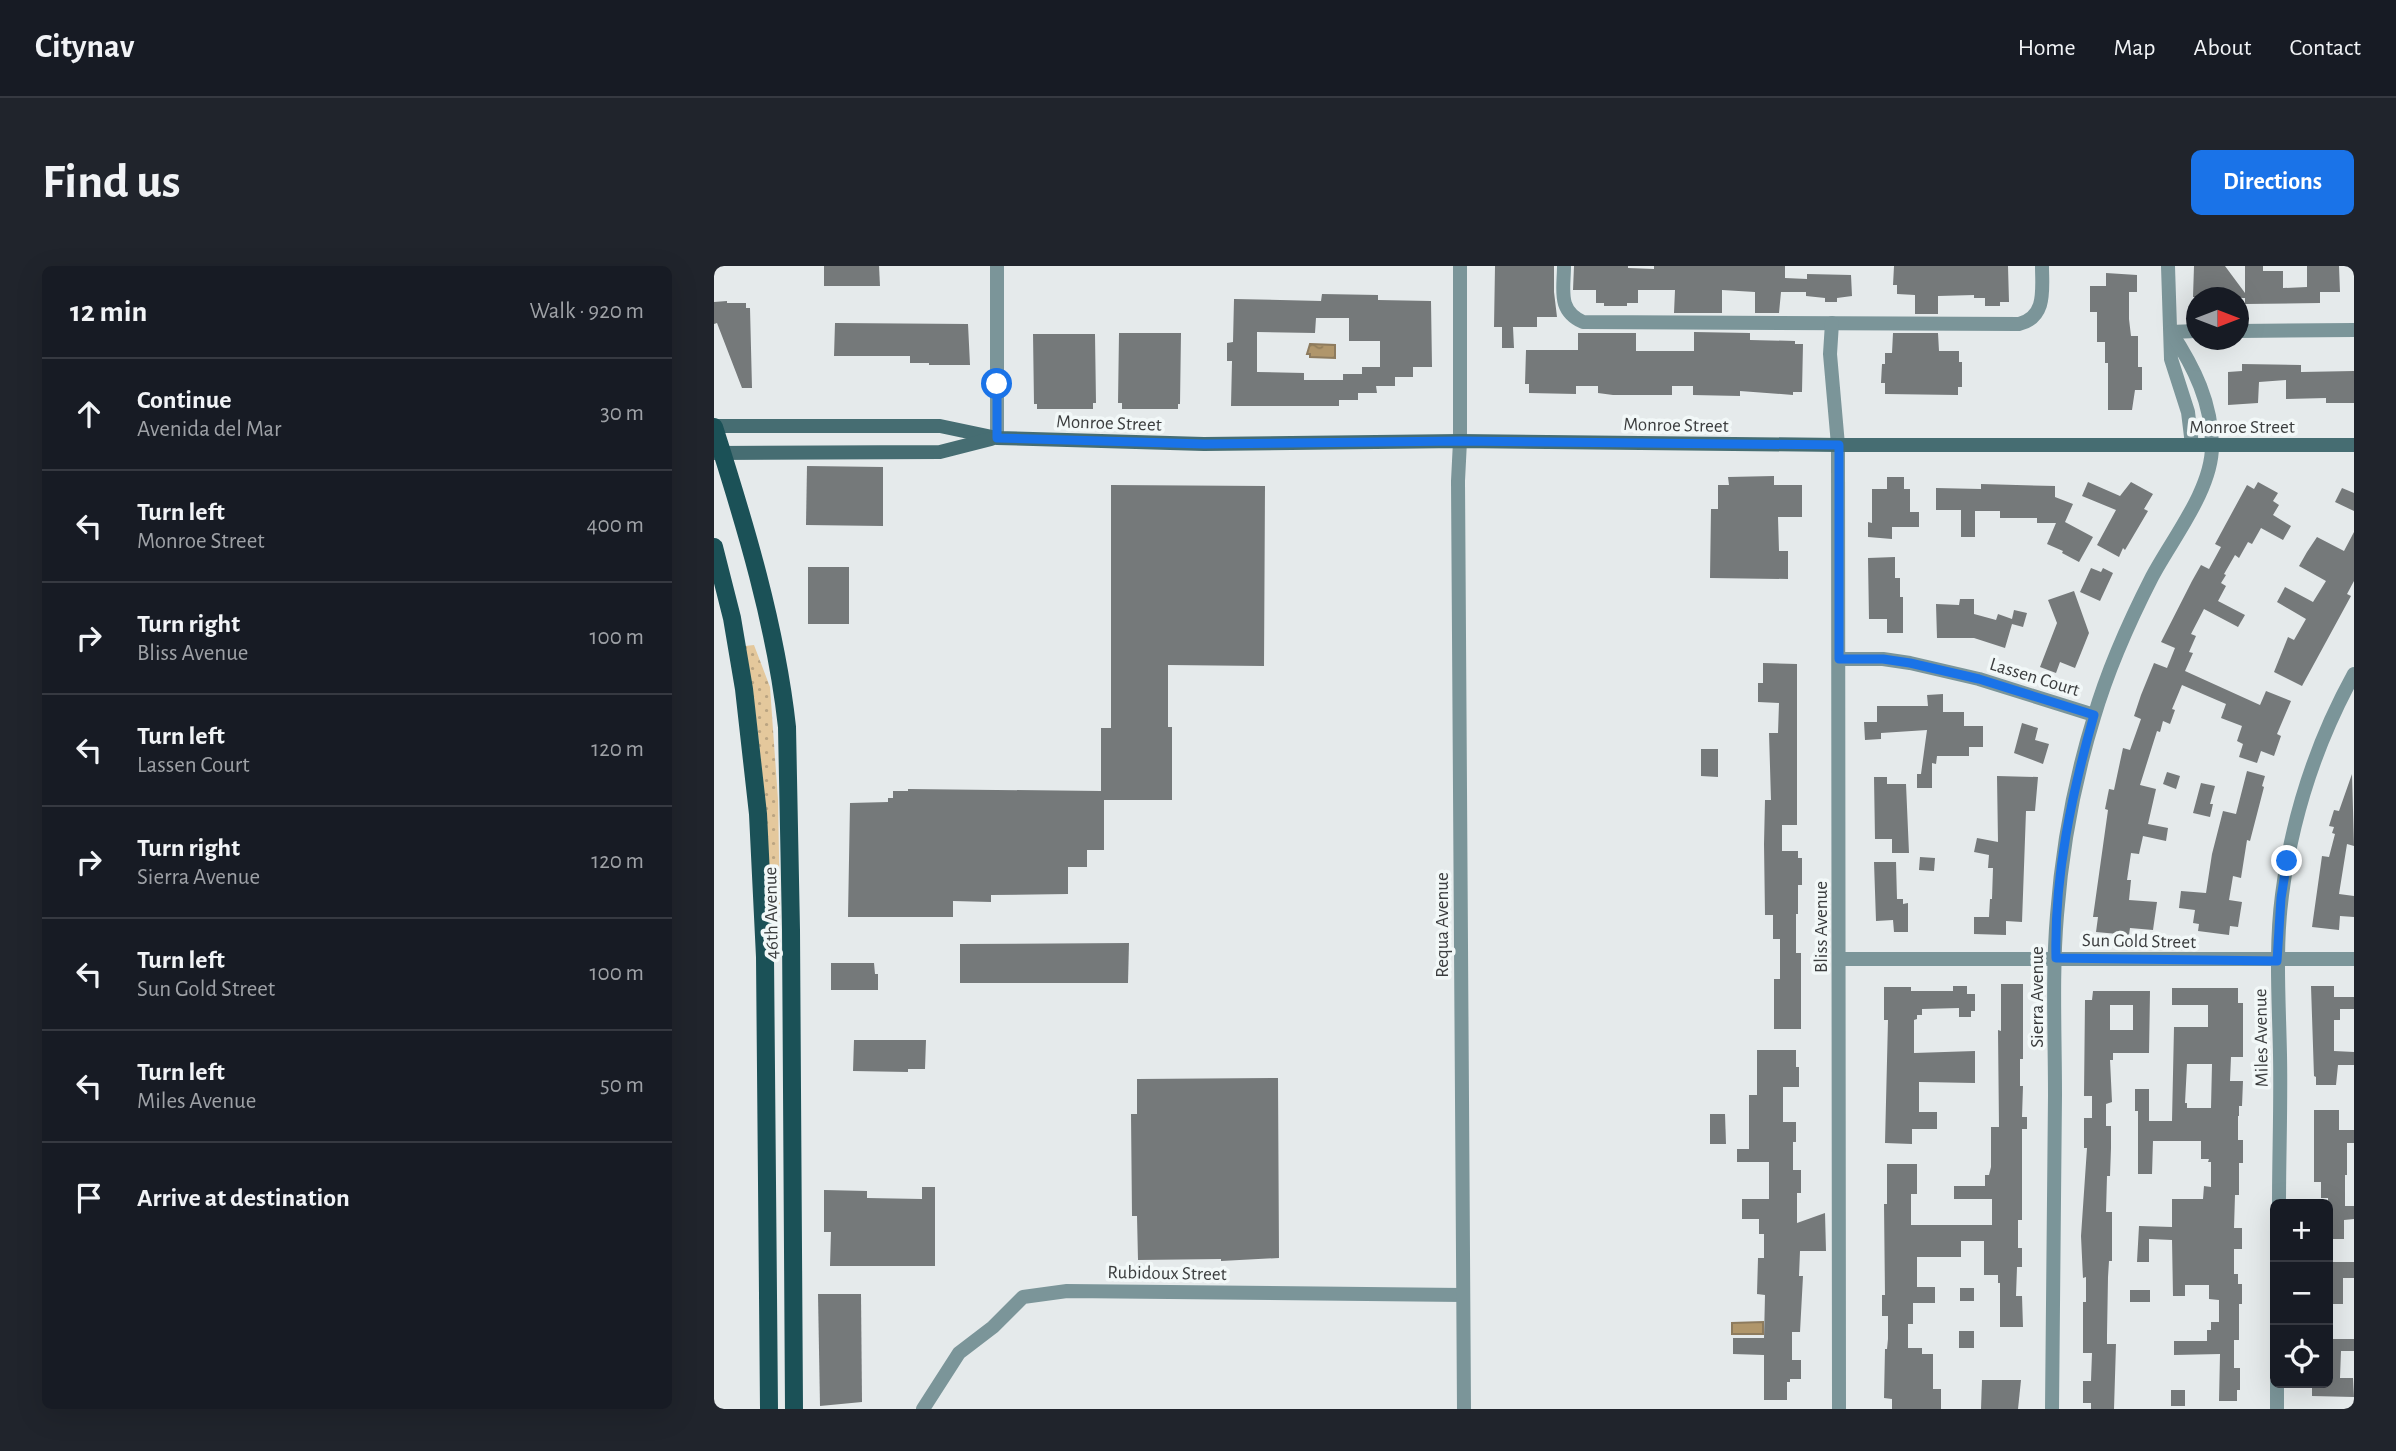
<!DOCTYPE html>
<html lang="en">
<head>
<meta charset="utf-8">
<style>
	:root { --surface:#171b24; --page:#20242c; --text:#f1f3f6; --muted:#9ea1a6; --line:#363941; --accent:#1a73e8 }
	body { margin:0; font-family:"Alegreya Sans",sans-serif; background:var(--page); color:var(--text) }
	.controls { position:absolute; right:21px; bottom:21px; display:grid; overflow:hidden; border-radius:10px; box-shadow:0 7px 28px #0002 }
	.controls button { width:63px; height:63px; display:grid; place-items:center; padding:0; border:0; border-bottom:2px solid var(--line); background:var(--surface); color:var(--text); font:35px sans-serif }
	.compass { position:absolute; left:1472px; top:21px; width:63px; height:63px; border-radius:50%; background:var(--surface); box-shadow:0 7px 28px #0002; rotate:90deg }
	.stop { position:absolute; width:21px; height:21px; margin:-16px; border:5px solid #1a73e8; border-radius:50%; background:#fff }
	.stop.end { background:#1a73e8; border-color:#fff; box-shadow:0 2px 7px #0008 }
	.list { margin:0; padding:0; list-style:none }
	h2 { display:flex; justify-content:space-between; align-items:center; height:91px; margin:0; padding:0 28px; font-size:30px }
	h2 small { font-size:23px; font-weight:400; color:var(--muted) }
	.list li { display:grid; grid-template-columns:46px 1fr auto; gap:21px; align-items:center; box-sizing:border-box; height:112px; padding:0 28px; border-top:2px solid var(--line) }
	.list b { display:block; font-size:26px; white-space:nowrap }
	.list p { margin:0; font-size:23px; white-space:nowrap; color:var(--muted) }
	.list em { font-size:23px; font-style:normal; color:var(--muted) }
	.icon { flex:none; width:38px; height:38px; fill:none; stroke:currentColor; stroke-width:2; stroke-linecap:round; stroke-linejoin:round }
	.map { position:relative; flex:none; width:1640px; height:1143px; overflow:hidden; border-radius:10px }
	header { display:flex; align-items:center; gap:42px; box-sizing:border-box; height:98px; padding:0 35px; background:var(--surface); border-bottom:2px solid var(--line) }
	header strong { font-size:33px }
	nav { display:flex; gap:38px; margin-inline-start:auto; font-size:24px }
	.intro { display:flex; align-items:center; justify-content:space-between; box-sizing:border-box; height:168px; padding:0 42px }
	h1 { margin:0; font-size:49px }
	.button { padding:18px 32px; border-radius:10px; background:var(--accent); color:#fff; font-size:24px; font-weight:700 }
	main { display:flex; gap:42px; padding:0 42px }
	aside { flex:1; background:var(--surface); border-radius:10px; box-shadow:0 7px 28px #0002 }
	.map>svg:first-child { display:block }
	.grass { fill:url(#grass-dots) }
	.water { fill:url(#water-ripples); stroke:#8d7b5e; stroke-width:2 }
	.building { fill:#75797a; fill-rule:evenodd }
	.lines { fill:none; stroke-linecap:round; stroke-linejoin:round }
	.minor { stroke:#7b9599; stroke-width:14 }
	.tertiary { stroke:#7b9599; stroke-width:14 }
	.secondary { stroke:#466d72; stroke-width:14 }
	.primary { stroke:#1b5157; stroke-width:18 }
	.route { stroke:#1a73e8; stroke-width:9 }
	.labels { text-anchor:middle; stroke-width:7; stroke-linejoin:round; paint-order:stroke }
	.street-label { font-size:19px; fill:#3b3d3e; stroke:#f2f8f8 }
</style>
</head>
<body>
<header>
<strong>Citynav</strong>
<nav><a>Home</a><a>Map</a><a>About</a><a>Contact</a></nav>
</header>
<div class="intro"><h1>Find us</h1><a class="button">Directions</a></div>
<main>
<aside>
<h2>12 min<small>Walk · 920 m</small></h2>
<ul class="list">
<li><svg class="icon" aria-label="ahead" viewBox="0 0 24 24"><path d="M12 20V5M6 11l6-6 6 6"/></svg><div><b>Continue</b><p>Avenida del Mar</p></div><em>30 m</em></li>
<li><svg class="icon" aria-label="left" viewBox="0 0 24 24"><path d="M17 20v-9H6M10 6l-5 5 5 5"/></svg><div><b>Turn left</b><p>Monroe Street</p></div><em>400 m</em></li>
<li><svg class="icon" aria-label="right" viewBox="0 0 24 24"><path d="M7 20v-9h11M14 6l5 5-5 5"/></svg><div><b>Turn right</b><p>Bliss Avenue</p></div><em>100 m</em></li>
<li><svg class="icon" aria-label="left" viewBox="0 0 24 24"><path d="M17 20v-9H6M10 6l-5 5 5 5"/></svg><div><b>Turn left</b><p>Lassen Court</p></div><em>120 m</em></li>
<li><svg class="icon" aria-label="right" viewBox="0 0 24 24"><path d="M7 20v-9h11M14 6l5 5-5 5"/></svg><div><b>Turn right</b><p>Sierra Avenue</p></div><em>120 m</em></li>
<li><svg class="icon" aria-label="left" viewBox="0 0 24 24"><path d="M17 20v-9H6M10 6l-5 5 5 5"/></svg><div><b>Turn left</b><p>Sun Gold Street</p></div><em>100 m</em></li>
<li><svg class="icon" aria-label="left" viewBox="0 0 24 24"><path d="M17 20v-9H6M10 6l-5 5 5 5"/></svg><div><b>Turn left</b><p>Miles Avenue</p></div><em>50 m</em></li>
<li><svg class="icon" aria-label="arrive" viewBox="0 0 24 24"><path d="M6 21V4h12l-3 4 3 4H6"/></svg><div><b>Arrive at destination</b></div></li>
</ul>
</aside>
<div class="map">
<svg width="1640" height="1143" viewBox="0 0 1640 1143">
	<defs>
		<pattern id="grass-dots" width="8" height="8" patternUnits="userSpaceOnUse" patternTransform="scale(1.75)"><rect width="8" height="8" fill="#e4c89c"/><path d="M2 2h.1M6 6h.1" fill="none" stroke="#baa481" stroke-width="1.8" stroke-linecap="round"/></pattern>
		<pattern id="water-ripples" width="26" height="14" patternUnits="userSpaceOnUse" patternTransform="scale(1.75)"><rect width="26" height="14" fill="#b0966b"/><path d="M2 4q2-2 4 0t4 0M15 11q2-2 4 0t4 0" fill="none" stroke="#907c59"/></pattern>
	</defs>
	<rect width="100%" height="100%" fill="#e5eaeb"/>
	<path class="grass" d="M40 379 56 421 64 534 66 645 57 648C53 558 47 469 31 380Z"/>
	<g class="water">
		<polygon points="596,78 621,79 621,92 596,91 596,88 593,88"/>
		<polygon points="1049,1056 1049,1068 1018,1068 1018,1057"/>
	</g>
	<g class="building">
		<polygon points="110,0 165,0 166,20 110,20"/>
		<polygon points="781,0 840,0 840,26 843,51 823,51 823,61 799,61 800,82 788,82 788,61 780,61"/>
		<polygon points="860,0 914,0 914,2 940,3 940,0 1071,0 1071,12 1093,13 1093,8 1137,9 1138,30 1123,32 1123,36 1111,36 1111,32 1092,30 1092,26 1067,26 1065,47 1041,47 1041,26 1008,24 1008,47 960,47 961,24 924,24 924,37 913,37 913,40 890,40 890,37 882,37 882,24 859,24"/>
		<polygon points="1180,0 1294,0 1295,36 1286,36 1286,40 1271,40 1271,32 1260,32 1260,29 1224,30 1224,48 1201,48 1201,29 1183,28 1183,19 1179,19"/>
		<polygon points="1480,0 1511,0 1531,27 1531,0 1549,0 1549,5 1569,5 1569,22 1593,21 1593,0 1625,0 1626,26 1606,26 1606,37 1531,38 1531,32 1479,31"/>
		<polygon points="1392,7 1423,9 1423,26 1415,26 1415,53 1417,70 1424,70 1424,101 1428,101 1428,124 1421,124 1418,144 1394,144 1394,97 1391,97 1391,76 1383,76 1383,46 1376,46 1376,20 1392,20"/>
		<path d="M608 28 664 29V34L717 35 718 101H699V111H681V120H662L663 127H644V134H625V140H517L518 95H513V77L519 76 520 33 607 35ZM602 52H635V75H666V101H648V108H629V114H590V107L543 106V66L601 67Z"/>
		<polygon points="13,35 13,37 32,37 32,42 36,42 38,122 28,122 3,57 0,58 0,36"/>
		<polygon points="121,57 254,58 256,99 215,99 215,97 196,97 196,90 120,90"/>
		<polygon points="980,66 1036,67 1036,74 1081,75 1081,78 1089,78 1088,126 1079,126 1079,129 1026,125 1026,130 979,129 979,120 958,120 958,129 899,129 884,127 884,120 862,120 862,128 815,127 815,118 811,118 812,84 864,84 864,67 922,67 922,85 980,85"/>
		<polygon points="405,67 467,67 466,138 464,138 464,143 408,143 408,137 404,137"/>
		<polygon points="1179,67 1224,67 1225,85 1245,85 1245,96 1248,96 1248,121 1244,121 1244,129 1171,128 1171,117 1167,117 1168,98 1171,98 1171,87 1178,87"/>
		<polygon points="319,68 381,68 382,137 379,137 379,143 323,143 323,138 320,138"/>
		<polygon points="1528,98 1587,99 1587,106 1640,105 1640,137 1612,137 1612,132 1572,133 1572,114 1545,116 1544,137 1514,139 1514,106 1528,105"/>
		<polygon points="93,200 169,201 169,260 92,259"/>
		<polygon points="1060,210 1060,219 1088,219 1088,251 1064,251 1065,285 1074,285 1074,313 996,312 997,243 1004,243 1004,219 1015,219 1014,211"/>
		<polygon points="1173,211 1190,211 1190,223 1196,223 1196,246 1205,246 1205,261 1178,261 1178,273 1154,271 1154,256 1158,257 1158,223 1173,223"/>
		<polygon points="1374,216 1406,230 1417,216 1439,228 1430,243 1434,245 1411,284 1409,282 1405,291 1383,279 1402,244 1368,230"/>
		<polygon points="1544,216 1564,227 1559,235 1565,239 1559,249 1577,260 1569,274 1547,262 1538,278 1534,276 1525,292 1521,289 1510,308 1512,309 1507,317 1512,320 1504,335 1531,349 1524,361 1490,343 1477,368 1482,370 1475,386 1479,387 1471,405 1546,439 1552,425 1577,435 1563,468 1567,470 1560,490 1547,485 1543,497 1525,491 1529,478 1523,475 1528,460 1507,452 1512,438 1468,419 1458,443 1461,444 1456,458 1449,455 1446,466 1443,465 1426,519 1442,523 1434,558 1454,562 1452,575 1429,570 1425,588 1417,587 1413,614 1417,614 1415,634 1443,636 1439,664 1416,662 1415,669 1382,666 1384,651 1379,651 1394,544 1391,543 1395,523 1400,524 1409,482 1416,484 1427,453 1420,450 1427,429 1440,397 1453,402 1461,382 1447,376 1478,315 1487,299 1495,303 1507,281 1501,278 1533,219 1540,223"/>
		<polygon points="1267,218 1341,220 1341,231 1359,238 1351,256 1379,271 1365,296 1348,287 1349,285 1333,278 1342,257 1323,257 1323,252 1286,252 1286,245 1261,245 1261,271 1247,271 1247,244 1222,244 1222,222 1267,223"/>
		<polygon points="397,219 551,220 550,400 454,399 454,461 458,461 458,534 390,534 390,584 373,584 373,601 354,601 354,628 277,629 277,636 239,635 239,651 134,651 136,537 174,536 174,532 179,532 179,525 194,525 194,523 387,525 387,462 397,462"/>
		<polygon points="1628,222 1640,227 1640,245 1621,236"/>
		<polygon points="1640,266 1640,315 1633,328 1637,330 1588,420 1560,406 1574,371 1580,374 1592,353 1563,336 1571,321 1599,336 1612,315 1585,300 1593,286 1603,271 1630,285"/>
		<polygon points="1181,291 1181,312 1186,312 1186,331 1189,331 1189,367 1173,367 1173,353 1155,353 1154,292"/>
		<rect x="94" y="301" width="41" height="57"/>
		<polygon points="1377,302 1387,306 1389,302 1399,307 1386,335 1366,326"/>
		<polygon points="1360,325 1375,367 1361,402 1346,396 1342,407 1326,401 1343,357 1334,334"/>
		<polygon points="1246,333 1260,333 1260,348 1282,354 1284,348 1298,353 1300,344 1313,347 1309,361 1298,358 1291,382 1260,372 1223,372 1222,338 1245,339"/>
		<polygon points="1049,397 1083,398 1083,559 1068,559 1068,585 1084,585 1084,592 1088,592 1088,619 1084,619 1084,648 1082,648 1082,687 1087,687 1087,763 1060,763 1060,713 1066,713 1066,673 1059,673 1059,649 1051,649 1050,578 1051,534 1057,534 1055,467 1064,467 1065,437 1044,436 1044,417 1049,417"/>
		<polygon points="1229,428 1229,446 1250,446 1250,460 1269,460 1269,481 1255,481 1255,490 1223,490 1222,498 1218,497 1218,522 1203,522 1203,508 1207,508 1213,464 1167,467 1167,473 1151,474 1150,456 1163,456 1163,440 1214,440 1213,429"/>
		<polygon points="1308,457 1324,462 1321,474 1335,478 1329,498 1300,487"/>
		<polygon points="987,483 1004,483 1004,511 987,510"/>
		<polygon points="1533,505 1551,510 1548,520 1550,521 1536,575 1533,574 1527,612 1519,610 1515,634 1528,636 1524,661 1516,660 1515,669 1484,665 1485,658 1479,657 1481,644 1465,642 1467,625 1492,627 1498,588 1509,545 1522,548"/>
		<polygon points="1453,506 1466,510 1462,523 1449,518"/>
		<polygon points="1638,508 1640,580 1633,578 1625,628 1640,630 1640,651 1626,650 1625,664 1598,661 1608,590 1615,591 1621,568 1618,567 1620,561 1615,560 1620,544 1625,545"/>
		<polygon points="1283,510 1324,511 1321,545 1312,545 1308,656 1292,655 1292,669 1260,668 1260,651 1275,651 1276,633 1278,633 1279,602 1274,602 1275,589 1260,586 1263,572 1284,576"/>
		<polygon points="1160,511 1173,511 1173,518 1192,518 1195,587 1178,587 1178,573 1161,573"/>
		<polygon points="1487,517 1501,520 1496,538 1499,538 1496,551 1479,547"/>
		<polygon points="1206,591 1221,592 1220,605 1205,604"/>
		<polygon points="1160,596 1182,596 1183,633 1189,633 1189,638 1194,637 1194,666 1180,666 1179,654 1162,655"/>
		<polygon points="415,677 414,717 246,717 246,678"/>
		<polygon points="117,697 160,697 161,708 164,708 164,724 117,724"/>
		<polygon points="1287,718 1309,718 1309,793 1306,793 1306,820 1309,820 1308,851 1313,851 1313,863 1308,863 1308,954 1304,954 1304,982 1308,982 1308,1001 1303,1001 1302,1030 1308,1030 1309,1061 1286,1061 1286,1017 1284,1017 1284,1009 1270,1009 1270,975 1247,975 1247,991 1203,991 1203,1021 1221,1021 1221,1037 1199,1037 1199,1058 1194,1058 1194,1082 1208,1082 1208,1088 1219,1088 1219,1123 1227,1123 1227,1143 1178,1143 1178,1133 1170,1132 1171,1083 1173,1083 1174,1073 1174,1050 1168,1050 1168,1029 1171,1029 1170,938 1173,938 1173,898 1203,898 1203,928 1197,928 1197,959 1278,959 1278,933 1240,933 1240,920 1271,920 1271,909 1275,909 1277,901 1277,861 1285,861 1284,764 1287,765"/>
		<polygon points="1239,720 1253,720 1253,728 1261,728 1261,745 1257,745 1257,751 1245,751 1245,742 1208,743 1208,749 1203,749 1203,753 1200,754 1200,787 1261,785 1261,817 1205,816 1205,846 1223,846 1223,863 1198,863 1198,878 1171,877 1174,754 1170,754 1170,721 1197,721 1197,725 1239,725"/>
		<polygon points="1597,720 1620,720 1620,731 1640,731 1640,743 1626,743 1626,754 1620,754 1620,785 1640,786 1640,799 1624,799 1622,819 1602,819 1602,811 1600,810"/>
		<path d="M1458 722H1524V737H1529V791H1517L1516 815H1529L1528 840H1525V850H1524V874H1529V897H1525V929H1521L1520 962H1528V983H1520V1008H1524V1018H1528V1038H1525V1074H1520V1102H1526V1124H1523V1135H1505L1506 1088 1460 1089V1075H1493V1064H1497V1056H1505V1034L1495 1033V1019H1471V1030H1459L1458 974 1435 973V996H1423L1425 960 1458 961V933H1489L1490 920 1497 921V896H1494L1495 893H1487V875H1439L1438 908H1424V845H1421V823H1435V855H1458L1460 761H1494V739H1458ZM1473 798H1498L1497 842H1473V837H1471Z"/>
		<path d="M1379 725H1436L1435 787H1399V794H1396L1398 836 1392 838V860H1397V882L1396 910H1393L1392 946H1398V995H1395L1394 1011 1393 1069V1078H1402L1400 1143H1377V1137H1369V1115H1377L1378 1087H1369V1036H1372V1011L1369 1012 1367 970 1373 882H1370V852H1378V830H1370L1371 734H1378ZM1396 739H1419V764H1396Z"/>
		<polygon points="140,774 212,774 211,803 194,803 194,806 139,805"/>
		<polygon points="1043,784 1082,784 1082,801 1085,801 1085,821 1069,821 1069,856 1082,856 1082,876 1079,876 1079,904 1087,904 1087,927 1083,927 1083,957 1111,947 1112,985 1086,985 1085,1010 1089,1010 1086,1066 1078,1066 1078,1094 1087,1094 1087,1113 1076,1113 1076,1116 1073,1116 1073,1134 1050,1134 1050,1089 1019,1088 1019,1072 1050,1072 1051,1029 1043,1028 1044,992 1050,992 1050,968 1045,968 1045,953 1028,953 1028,933 1055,933 1055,896 1023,896 1023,883 1035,883 1035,829 1043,829"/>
		<polygon points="564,812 565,992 507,995 507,993 424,994 423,950 418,950 417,848 423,848 423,813"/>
		<polygon points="1600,844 1625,844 1625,864 1640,864 1640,877 1633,877 1633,909 1631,909 1631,940 1640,940 1640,953 1630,954 1630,973 1614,973 1614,932 1607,932 1607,916 1600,916"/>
		<polygon points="996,848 1011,848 1012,878 996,878"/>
		<polygon points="208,921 221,921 221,1000 116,1000 117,966 110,966 110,924 153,925 153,932 208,933"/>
		<polygon points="1614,996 1640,996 1640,1012 1629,1012 1629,1038 1614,1038"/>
		<rect x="1246" y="1022" width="14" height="13"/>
		<rect x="1416" y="1024" width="20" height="12"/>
		<polygon points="104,1028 147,1028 148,1136 106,1140"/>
		<rect x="1245" y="1065" width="15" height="17"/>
		<polygon points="1614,1073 1640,1073 1640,1085 1627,1085 1626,1112 1639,1112 1640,1131 1598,1130 1598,1117 1614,1117"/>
		<polygon points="1268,1114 1307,1114 1304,1143 1267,1143"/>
		<rect x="1457" y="1124" width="14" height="16"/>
	</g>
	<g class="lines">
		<g class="minor">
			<polyline points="746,0 746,175"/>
			<path d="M850 0C850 24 843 44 869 56L1305 58C1333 51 1328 23 1328 0"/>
			<polyline points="1454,0 1457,93 1474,146 1478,179"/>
			<polyline points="1118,57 1116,88 1124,179 1125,1143"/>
			<polyline points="1524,65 1640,64"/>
			<polyline points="1457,66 1482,65"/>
			<polyline points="283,172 283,0"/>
			<polyline points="1125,393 1169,393 1196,397 1265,413 1380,449"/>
			<polyline points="1125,693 1640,693"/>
			<polyline points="209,1143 245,1087 279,1061 309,1031 353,1025 749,1029"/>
			<path d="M1338 1143C1339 1038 1340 933 1341 829 1341 769 1338 708 1343 649 1348 582 1360 516 1380 451 1394 403 1415 356 1438 311 1458 273 1498 224 1498 180 1498 137 1480 101 1457 66"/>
		</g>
		<g class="tertiary">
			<polyline points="746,175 744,215 750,1143"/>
			<path d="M1565 938C1565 889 1567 839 1566 789 1565 736 1561 682 1568 629 1578 551 1602 477 1640 408"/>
			<polyline points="1563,1143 1563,1117"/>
		</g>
		<g class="secondary">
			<polyline points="0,160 226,160 283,172 490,178 746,175 1124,179 1640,179"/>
			<polyline points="0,187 226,186 277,173"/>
		</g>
		<g class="primary">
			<path d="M0 161C31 258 62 360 73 461L77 664 80 1143"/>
			<polyline points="0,281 18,352 30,423 44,548 51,691 55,1143"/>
		</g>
	</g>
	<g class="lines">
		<path class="route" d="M283 118V172L490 178 746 175 1125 179V393H1169L1196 397 1265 413 1380 449C1358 527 1340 610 1342 692L1563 695 1567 632 1573 595"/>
	</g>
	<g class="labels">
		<g class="street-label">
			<text transform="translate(395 156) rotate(2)" y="7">Monroe Street</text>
			<text transform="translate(962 158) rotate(1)" y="7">Monroe Street</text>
			<text x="1528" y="167">Monroe Street</text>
			<text transform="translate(1321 410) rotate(17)" y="7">Lassen Court</text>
			<text transform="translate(56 647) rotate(-91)" y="7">46th Avenue</text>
			<text transform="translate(727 659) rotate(-90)" y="7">Requa Avenue</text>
			<text transform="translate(1106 661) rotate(-90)" y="7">Bliss Avenue</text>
			<text transform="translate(1425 674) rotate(1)" y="7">Sun Gold Street</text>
			<text transform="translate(1322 731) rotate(-90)" y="7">Sierra Avenue</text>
			<text transform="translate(1546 772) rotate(-91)" y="7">Miles Avenue</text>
			<text transform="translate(453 1006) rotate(1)" y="7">Rubidoux Street</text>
		</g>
	</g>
</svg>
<div class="controls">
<button>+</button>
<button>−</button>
<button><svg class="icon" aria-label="locate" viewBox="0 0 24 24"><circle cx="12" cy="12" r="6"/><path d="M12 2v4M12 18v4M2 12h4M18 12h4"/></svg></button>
</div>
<svg class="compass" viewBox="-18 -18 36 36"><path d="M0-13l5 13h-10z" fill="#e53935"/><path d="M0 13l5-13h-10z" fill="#9ea1a6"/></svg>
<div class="stop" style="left:283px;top:118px"></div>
<div class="stop end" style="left:1573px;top:595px"></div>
</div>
</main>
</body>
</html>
